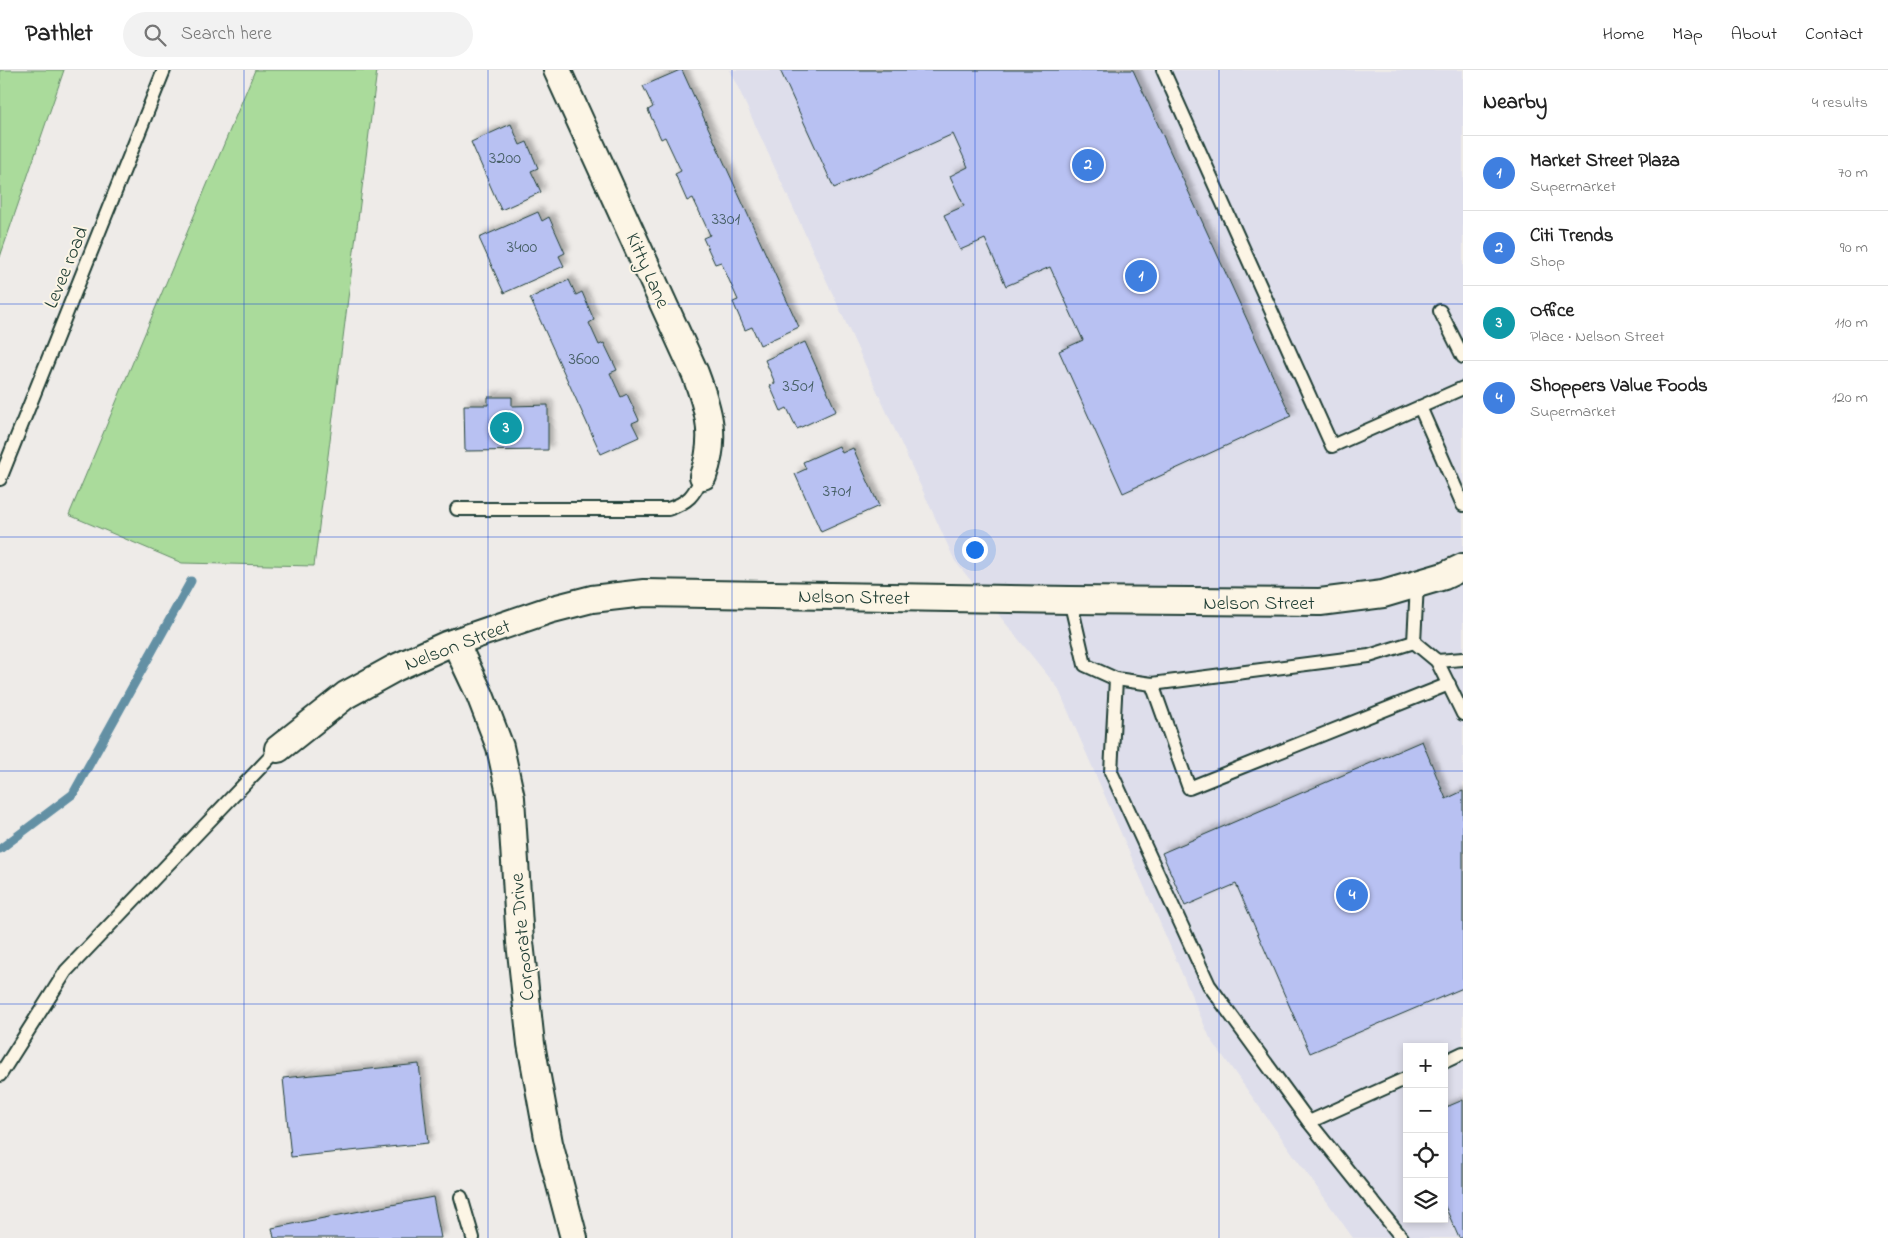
<!DOCTYPE html>
<html lang="en">
<head>
<meta charset="utf-8">
<style>
	:root { --surface:#fff; --page:#f2f2f2; --text:#222; --muted:#767676; --line:#e0e0e0; --accent:#d1495b }
	body { margin:0; font-family:"Indie Flower",sans-serif; background:var(--page); color:var(--text) }
	.controls { position:absolute; right:15px; bottom:15px; display:grid; overflow:hidden; border-radius:0px; box-shadow:0 2px 8px #0003 }
	.controls button { width:45px; height:45px; display:grid; place-items:center; padding:0; border:0; border-bottom:1px solid var(--line); background:var(--surface); color:var(--text); font:25px sans-serif }
	.you { position:absolute; left:974px; top:479px; width:18px; height:18px; margin:-12px; border:4px solid #fff; border-radius:50%; background:#1a73e8; box-shadow:0 0 0 8px #1a73e833 }
	.badge { display:grid; place-items:center; width:32px; height:32px; border-radius:50%; background:var(--accent); color:#fff; font-size:16px; font-weight:700 }
	.pin { position:absolute; translate:-50% -50%; border:2px solid #fff; box-shadow:0 1px 5px #0006 }
	.list { margin:0; padding:0; list-style:none }
	h2 { display:flex; justify-content:space-between; align-items:center; height:65px; margin:0; padding:0 20px; font-size:21px }
	h2 small { font-size:16px; font-weight:400; color:var(--muted) }
	.list li { display:grid; grid-template-columns:32px 1fr auto; gap:15px; align-items:center; box-sizing:border-box; height:75px; padding:0 20px; border-top:1px solid var(--line) }
	.list b { display:block; font-size:19px; white-space:nowrap }
	.list p { margin:0; font-size:16px; white-space:nowrap; color:var(--muted) }
	.list em { font-size:16px; font-style:normal; color:var(--muted) }
	.icon { flex:none; width:28px; height:28px; fill:none; stroke:currentColor; stroke-width:2; stroke-linecap:round; stroke-linejoin:round }
	.map { position:relative; flex:none; width:1463px; height:1168px; overflow:hidden }
	header { display:flex; align-items:center; gap:30px; box-sizing:border-box; height:70px; padding:0 25px; background:var(--surface); border-bottom:1px solid var(--line) }
	header strong { font-size:24px }
	nav { display:flex; gap:28px; margin-inline-start:auto; font-size:18px }
	.search { width:350px; height:45px; background:var(--page); display:flex; align-items:center; gap:12px; box-sizing:border-box; padding:0 18px; border-radius:28px; color:var(--muted); font-size:19px }
	main { display:flex }
	aside { flex:1; background:var(--surface) }
	.map>svg:first-child { display:block }
	.built { fill:#dedeeb; fill-rule:evenodd }
	.green { fill:#aadb9b; stroke:#648c68 }
	.lines { fill:none; stroke-linecap:round; stroke-linejoin:round }
	.stream { stroke:#6390a4; stroke-width:9 }
	.building { fill:#b8c1f2; stroke:#1f3d34; filter:url(#shadow) }
	.lane-casing { stroke:#1f3d34; stroke-width:16 }
	.street-casing { stroke:#1f3d34; stroke-width:30 }
	.lane { stroke:#fcf5e5; stroke-width:12 }
	.street { stroke:#fcf5e5; stroke-width:26 }
	.grid { fill:none; stroke:#1d4ed8; stroke-width:1; stroke-opacity:0.55 }
	.labels { text-anchor:middle; stroke-width:4; stroke-linejoin:round; paint-order:stroke }
	.number-label { font-size:18px; fill:#455e64 }
	.street-label { font-size:20px; fill:#1f3d34; stroke:#fcf5e5 }
</style>
</head>
<body>
<header>
<strong>Pathlet</strong>
<div class="search"><svg class="icon" aria-label="search" viewBox="0 0 24 24"><circle cx="10" cy="10" r="6"/><path d="M15 15l6 6"/></svg>Search here</div>
<nav><a>Home</a><a>Map</a><a>About</a><a>Contact</a></nav>
</header>
<main>
<div class="map">
<svg width="1463" height="1168" viewBox="0 0 1463 1168">
	<defs>
		<filter id="shadow"><feDropShadow dx="4.5" dy="-4.5" stdDeviation="2.5" flood-color="#0004"/></filter>
	</defs>
	<rect width="100%" height="100%" fill="#eeebe8"/>
	<filter id="ink" filterUnits="userSpaceOnUse"><feTurbulence type="fractalNoise" baseFrequency=".02" numOctaves="2"/><feDisplacementMap in="SourceGraphic" scale="10" xChannelSelector="R" yChannelSelector="G"/><feConvolveMatrix kernelMatrix="1 2 1 2 8 2 1 2 1" color-interpolation-filters="sRGB"/></filter>
	<g filter="url(#ink)">
		<path class="built" d="M730 0H1463V1168H1353L1210 968 1058 618 955 491ZM1407 977H1444V1149H1407Z"/>
		<g class="green">
			<polygon points="0,0 64,0 0,187"/>
			<polygon points="255,0 377,0 314,496 182,493 69,445"/>
		</g>
		<g class="lines">
			<polyline class="stream" points="0,779 73,724 191,511"/>
		</g>
		<g class="building">
			<polygon points="680,0 682,0 799,257 760,275 752,257 745,260 733,232 738,230 721,192 715,194 703,168 710,165 693,128 687,131 675,104 681,101 665,67 661,69 648,40 653,37 643,16"/>
			<polygon points="780,0 1133,0 1291,346 1123,423 1059,281 1083,270 1050,197 1006,216 985,169 960,180 944,145 964,136 950,106 968,97 953,64 834,118"/>
			<polygon points="511,54 520,75 527,72 538,98 531,101 541,122 501,140 471,72"/>
			<polygon points="538,142 542,151 549,147 565,183 559,186 564,196 504,223 479,168"/>
			<polygon points="569,210 576,225 582,222 594,250 589,253 599,275 604,273 617,300 610,303 621,327 627,324 639,350 632,353 639,367 601,384 530,228"/>
			<polygon points="805,272 836,341 797,359 787,338 781,341 770,316 775,313 765,290"/>
			<polygon points="488,327 512,327 512,336 548,335 548,380 465,381 464,335 488,335"/>
			<polygon points="839,376 842,383 853,378 879,436 821,462 795,404 806,399 803,392"/>
			<polygon points="1422,671 1446,729 1463,721 1463,918 1310,983 1236,814 1185,836 1162,783"/>
			<polygon points="419,994 428,1073 291,1087 283,1008"/>
			<polygon points="1463,1030 1463,1168 1459,1168 1444,1134 1444,1038"/>
			<polygon points="433,1127 441,1168 274,1168 272,1158"/>
		</g>
		<g class="lines">
			<g class="lane-casing">
				<g id="lane">
					<polyline points="1163,0 1332,376 1420,337 1463,435"/>
					<polyline points="1440,241 1463,287"/>
					<polyline points="1420,337 1463,318"/>
					<polyline points="0,409 164,0"/>
					<path d="M457 439H668C689 432 693 426 703 406"/>
					<polyline points="1070,530 1085,595 1116,609 1152,614 1369,586 1414,572 1417,514"/>
					<polyline points="1414,572 1437,591 1463,589"/>
					<polyline points="1437,591 1463,644"/>
					<polyline points="1116,609 1111,702 1209,915 1309,1052"/>
					<polyline points="1152,614 1189,718 1449,614"/>
					<polyline points="1444,992 1463,983"/>
					<polyline points="0,1005 66,901 278,679"/>
					<polyline points="461,1127 473,1168"/>
					<polyline points="1402,1168 1309,1052 1407,1008"/>
				</g>
			</g>
			<g class="street-casing">
				<g id="street">
					<path d="M557 0 695 303C709 340 717 368 703 406"/>
					<polyline points="455,572 480,625 500,677 511,728 520,872 531,974 549,1073 574,1168"/>
					<polyline points="278,679 346,625 395,598 446,575 549,540 592,529 644,523 1070,530 1320,532 1383,524 1444,506 1463,497"/>
				</g>
			</g>
			<use href="#lane" class="lane"/>
			<use href="#street" class="street"/>
		</g>
	</g>
	<path class="grid" d="M244 0V1168M488 0V1168M732 0V1168M975 0V1168M1219 0V1168M0 234H1463M0 467H1463M0 701H1463M0 934H1463"/>
	<g class="labels">
		<g class="number-label">
			<text x="505" y="93">3200</text>
			<text x="726" y="154">3301</text>
			<text x="522" y="182">3400</text>
			<text x="584" y="294">3600</text>
			<text x="798" y="321">3501</text>
			<text x="837" y="426">3701</text>
		</g>
		<g class="street-label">
			<text transform="translate(65 197) rotate(-68)" y="7">Levee road</text>
			<text transform="translate(649 200) rotate(66)" y="7">Kitty Lane</text>
			<text transform="translate(854 526) rotate(1)" y="7">Nelson Street</text>
			<text x="1259" y="539">Nelson Street</text>
			<text transform="translate(457 574) rotate(-21)" y="7">Nelson Street</text>
			<text transform="translate(521 867) rotate(-95)" y="7">Corporate Drive</text>
		</g>
	</g>
</svg>
<div class="controls">
<button>+</button>
<button>−</button>
<button><svg class="icon" aria-label="locate" viewBox="0 0 24 24"><circle cx="12" cy="12" r="6"/><path d="M12 2v4M12 18v4M2 12h4M18 12h4"/></svg></button>
<button><svg class="icon" aria-label="layers" viewBox="0 0 24 24"><path d="M12 4l9 5-9 5-9-5zM3 14l9 5 9-5"/></svg></button>
</div>
<div class="you"></div>
<div class="pin badge" style="left:1141px;top:206px;background:#3f7fe0">1</div>
<div class="pin badge" style="left:1088px;top:95px;background:#3f7fe0">2</div>
<div class="pin badge" style="left:506px;top:358px;background:#0f9aa8">3</div>
<div class="pin badge" style="left:1352px;top:825px;background:#3f7fe0">4</div>
</div>
<aside>
<h2>Nearby<small>4 results</small></h2>
<ul class="list">
<li><span class="badge" style="background:#3f7fe0">1</span><div><b>Market Street Plaza</b><p>Supermarket</p></div><em>70 m</em></li>
<li><span class="badge" style="background:#3f7fe0">2</span><div><b>Citi Trends</b><p>Shop</p></div><em>90 m</em></li>
<li><span class="badge" style="background:#0f9aa8">3</span><div><b>Office</b><p>Place · Nelson Street</p></div><em>110 m</em></li>
<li><span class="badge" style="background:#3f7fe0">4</span><div><b>Shoppers Value Foods</b><p>Supermarket</p></div><em>120 m</em></li>
</ul>
</aside>
</main>
</body>
</html>
